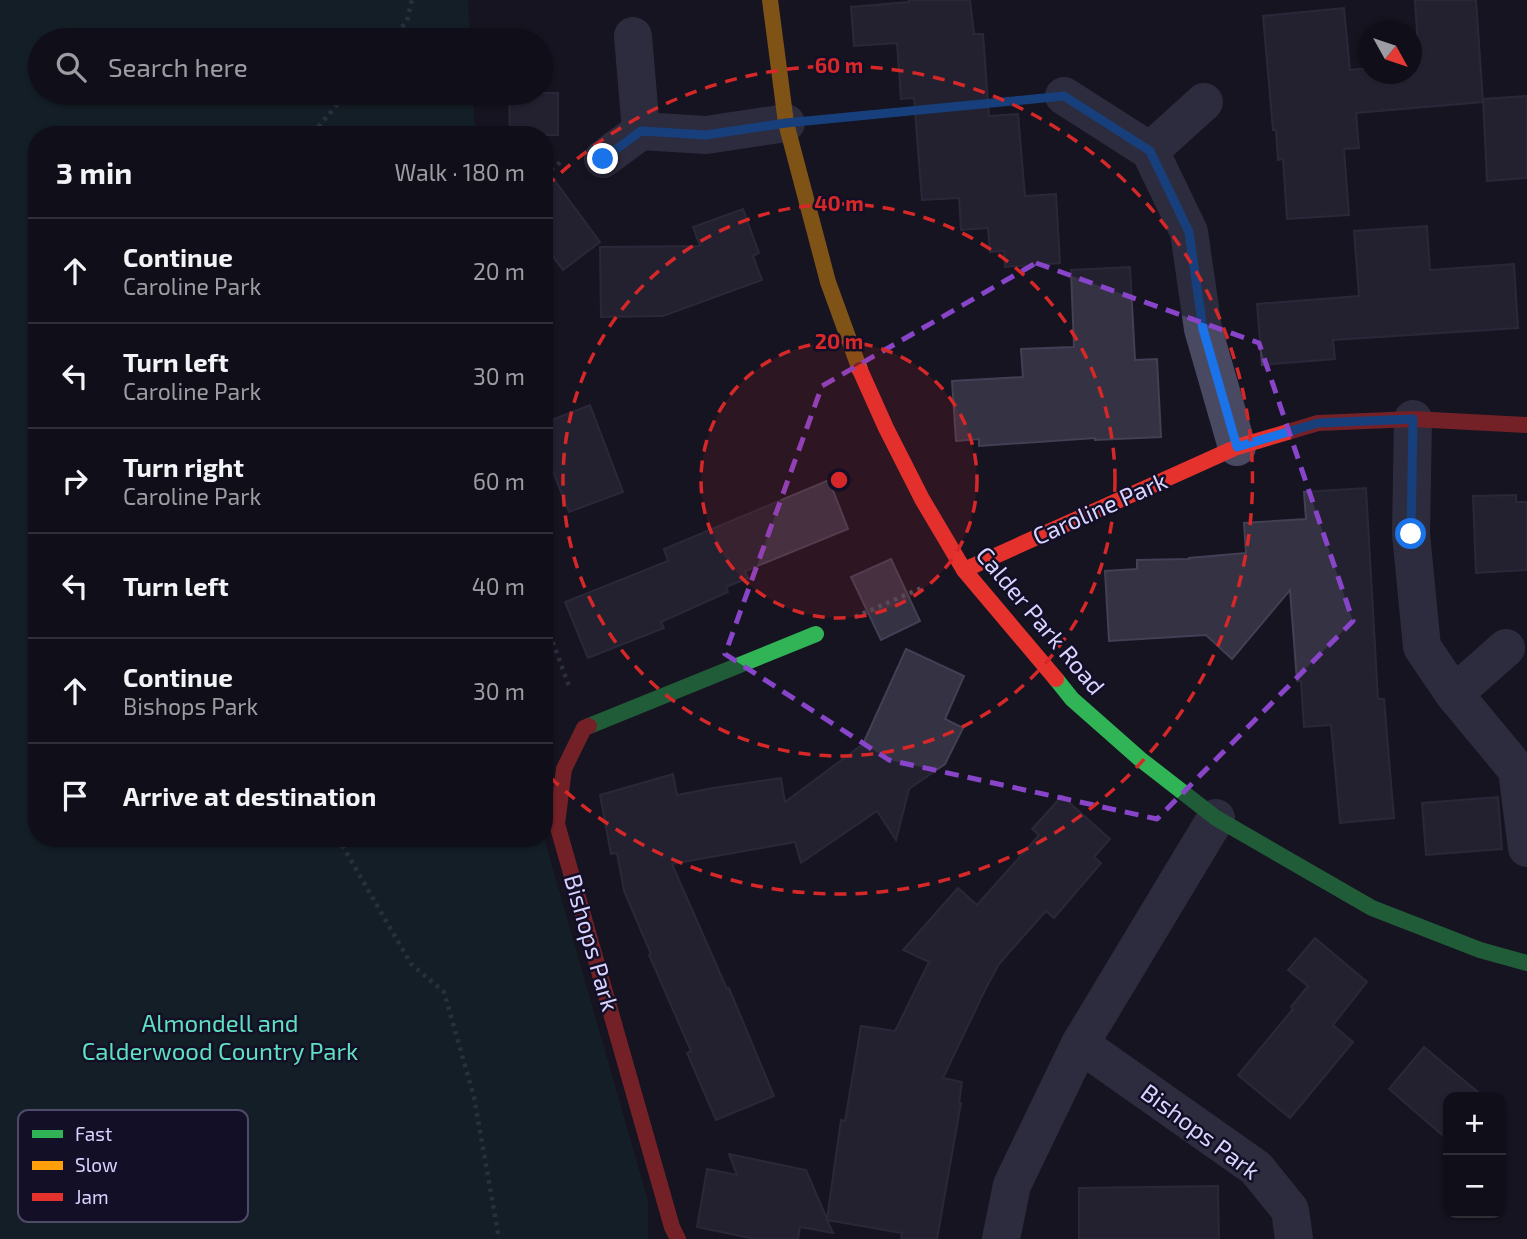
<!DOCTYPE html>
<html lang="en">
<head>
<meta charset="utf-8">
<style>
	:root { --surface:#100f19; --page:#1e1d26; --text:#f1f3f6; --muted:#9c9ca2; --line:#302f38 }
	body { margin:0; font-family:"Exo 2",sans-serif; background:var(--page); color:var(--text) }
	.controls { position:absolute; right:21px; bottom:21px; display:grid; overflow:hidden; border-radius:14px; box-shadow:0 2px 5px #0004 }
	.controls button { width:63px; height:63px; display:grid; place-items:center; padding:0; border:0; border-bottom:2px solid var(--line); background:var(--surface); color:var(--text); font:35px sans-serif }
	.compass { position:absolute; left:1359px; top:21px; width:63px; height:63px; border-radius:50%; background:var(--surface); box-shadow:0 2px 5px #0004; rotate:130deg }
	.stop { position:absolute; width:21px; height:21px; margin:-16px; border:5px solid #1a73e8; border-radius:50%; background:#fff }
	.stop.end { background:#1a73e8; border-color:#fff; box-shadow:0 2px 7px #0008 }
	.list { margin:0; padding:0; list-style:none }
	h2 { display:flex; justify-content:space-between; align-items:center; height:91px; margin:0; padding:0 28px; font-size:30px }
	h2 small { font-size:23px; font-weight:400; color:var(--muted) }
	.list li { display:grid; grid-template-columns:46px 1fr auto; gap:21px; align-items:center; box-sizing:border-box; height:105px; padding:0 28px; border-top:2px solid var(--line) }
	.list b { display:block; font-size:26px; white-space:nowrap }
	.list p { margin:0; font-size:23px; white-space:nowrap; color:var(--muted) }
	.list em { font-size:23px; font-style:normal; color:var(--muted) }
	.icon { flex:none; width:38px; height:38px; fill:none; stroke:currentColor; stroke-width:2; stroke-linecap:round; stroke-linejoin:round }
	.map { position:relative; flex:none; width:1527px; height:1239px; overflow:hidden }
	.search { position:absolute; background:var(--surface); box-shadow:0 2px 5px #0004; left:28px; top:28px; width:525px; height:77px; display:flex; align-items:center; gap:18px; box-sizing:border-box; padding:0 24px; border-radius:38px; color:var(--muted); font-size:26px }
	.panel { position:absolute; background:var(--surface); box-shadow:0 2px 5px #0004; left:28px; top:126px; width:525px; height:721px; border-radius:28px }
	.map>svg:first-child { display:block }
	.green { fill:#132c2d }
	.building { fill:#343243; stroke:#433f54; stroke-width:2 }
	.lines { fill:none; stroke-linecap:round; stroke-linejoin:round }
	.path { stroke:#44505f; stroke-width:4.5; stroke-dasharray:3.5 5; stroke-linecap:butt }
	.street { stroke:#4a4962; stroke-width:38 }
	.fast { stroke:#30b455; stroke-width:16 }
	.slow { stroke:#ff9f0a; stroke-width:16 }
	.jam { stroke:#e5322d; stroke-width:16 }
	.route { stroke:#1a73e8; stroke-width:9 }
	.marked { fill:none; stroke:#8945c9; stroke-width:5; stroke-dasharray:14 9; stroke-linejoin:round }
	.ring { fill:none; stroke:#d62828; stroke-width:3.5; stroke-dasharray:12 9 }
	.labels { text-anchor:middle; stroke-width:5; stroke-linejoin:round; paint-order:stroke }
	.street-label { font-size:24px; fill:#d9d4ff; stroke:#130f26 }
	.park-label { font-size:24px; fill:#5fe0c0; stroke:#130f26 }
	.key { fill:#130f26; stroke:#4e4a67; stroke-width:2 }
	.key-label { font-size:19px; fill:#d9d4ff }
	.centre { fill:#d62828; stroke:#130f26; stroke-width:3.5 }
	.ring-label { font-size:21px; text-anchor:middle; font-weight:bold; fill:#d62828; stroke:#130f26; stroke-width:5; stroke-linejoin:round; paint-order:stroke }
</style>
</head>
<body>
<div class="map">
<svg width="1527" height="1239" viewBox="0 0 1527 1239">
	<rect width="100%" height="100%" fill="#161421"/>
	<polygon class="green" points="0,0 468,0 470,40 40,40 40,93 473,93 475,135 37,135 37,838 544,838 648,1201 648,1239 0,1239"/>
	<g class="building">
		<polygon points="909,0 970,0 974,34 983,34 989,116 1018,114 1025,196 1056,194 1060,263 1005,267 1004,251 990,252 988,228 961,230 959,198 922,200 914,98 901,99 897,43 854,46 851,7 909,2"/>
		<polygon points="1415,0 1476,0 1483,102 1356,113 1359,148 1344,149 1349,215 1287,219 1283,159 1278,160 1276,130 1273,130 1263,16 1344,8 1350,70 1369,68 1369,74 1411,74 1411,65 1419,65"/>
		<polygon points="509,93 558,93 558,135 510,135"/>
		<polygon points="1527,96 1527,178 1487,181 1483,99"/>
		<polygon points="544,166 600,242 563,270 544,245"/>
		<polygon points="743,209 759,253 753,256 762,280 663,316 601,317 600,247 700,246 693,227"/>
		<polygon points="1427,226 1430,270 1514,264 1518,328 1333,340 1335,359 1262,365 1257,304 1359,296 1354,231"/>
		<polygon points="1130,267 1135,360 1157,359 1161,437 1095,440 1095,438 979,446 979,439 956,441 952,381 1023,377 1021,349 1074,347 1071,270"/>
		<polygon points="590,405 623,492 569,512 544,449 544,423"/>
		<polygon points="829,480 848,529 745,571 748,578 726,587 728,592 661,622 664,628 588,658 565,602 668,561 664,549"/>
		<polygon points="1366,488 1378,699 1384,699 1394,818 1340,823 1331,725 1304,727 1301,681 1297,681 1290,590 1232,659 1206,635 1109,641 1105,571 1137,569 1137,560 1189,559 1189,558 1246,553 1244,523 1306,519 1304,492"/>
		<polygon points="1516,495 1516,502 1527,502 1527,570 1476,573 1473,496"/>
		<polygon points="891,559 920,621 881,640 851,577"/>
		<polygon points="906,649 964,676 945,719 963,728 945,764 909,789 896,840 877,811 801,863 795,842 672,864 727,989 729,988 774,1096 716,1120 687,1053 691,1051 649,955 651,954 624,891 617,853 611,854 600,795 673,774 677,795 713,788 781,778 785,802 863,744"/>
		<polygon points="1062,796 1110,839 1094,857 1101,863 1054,918 1046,911 999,964 986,988 943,1078 962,1082 959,1103 961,1103 937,1239 901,1239 902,1233 827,1220 833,1233 800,1227 798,1239 755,1239 697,1227 707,1169 737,1175 729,1154 806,1170 827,1219 841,1120 845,1121 861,1026 895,1031 929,962 903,950 958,888 977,905 1039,835 1032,829"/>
		<polygon points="1498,797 1502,849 1426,855 1422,803"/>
		<polygon points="1315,938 1367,982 1333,1025 1353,1042 1290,1118 1238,1075 1293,1009 1291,1007 1308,986 1288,970"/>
		<polygon points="1424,1047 1484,1097 1448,1097 1448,1140 1389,1089"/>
		<polygon points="1218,1186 1219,1239 1079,1239 1079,1188"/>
	</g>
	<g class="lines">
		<g class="path">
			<polyline points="391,40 407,21 412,0"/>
			<polyline points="828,119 1021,100"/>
			<polyline points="317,135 319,126 347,93"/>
			<polyline points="544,175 562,161"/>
			<polyline points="855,617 924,587"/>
			<polyline points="544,618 570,689"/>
			<polyline points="338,838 411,964 444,992 474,1097 499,1239"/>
		</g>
		<g class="street">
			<polyline points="633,36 641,131 706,135 786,123"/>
			<polyline points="1064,96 1150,151 1189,232 1203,329 1237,447"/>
			<polyline points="1150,151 1204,102"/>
			<polyline points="603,159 641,131"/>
			<polyline points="1413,419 1411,534 1422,647 1454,694 1517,770 1527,848"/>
			<polyline points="1454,694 1506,648"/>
			<polyline points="1080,1044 1256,1168 1290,1210 1294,1239"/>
			<polyline points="1001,1239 1012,1185 1080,1044 1216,818"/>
		</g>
		<g class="fast">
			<polyline points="1056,679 1072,699 1140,759 1216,818 1372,908 1480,950 1527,963"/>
			<polyline points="589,726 816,634"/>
		</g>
		<polyline class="slow" points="770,0 786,123 828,282 860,370"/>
		<g class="jam">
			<polyline points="860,370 886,428 922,499 964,570 1056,679"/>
			<polyline points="964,570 1237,447 1318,423 1413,419 1527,425"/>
			<polyline points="589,726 584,728 564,769 557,824 672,1227 678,1239"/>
		</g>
	</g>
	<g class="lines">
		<polyline class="route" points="603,159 641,131 706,135 786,123 1064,96 1150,151 1189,232 1203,329 1237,447 1318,423 1413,419 1411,534"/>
	</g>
	<path d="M0 0H1527V1239H0ZM1036 263 1259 343 1353 621 1157 819 889 760 725 654 822 386Z" fill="#161421" fill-opacity=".55" fill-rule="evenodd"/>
	<path class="marked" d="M1036 263 1259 343 1353 621 1157 819 889 760 725 654 822 386Z"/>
	<circle cx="839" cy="480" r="138" fill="#d62828" fill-opacity=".12"/>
	<g class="ring">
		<circle cx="839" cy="480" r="138"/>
		<circle cx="839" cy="480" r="276"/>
		<path d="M546 187A414 414 0 1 1 546 773"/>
	</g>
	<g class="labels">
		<g class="street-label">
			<text transform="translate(1100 509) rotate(-24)" y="8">Caroline Park</text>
			<text transform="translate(1040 621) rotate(50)" y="8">Calder Park Road</text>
			<text transform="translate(591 943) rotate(74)" y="8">Bishops Park</text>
			<text transform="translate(1200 1132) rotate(37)" y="8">Bishops Park</text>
		</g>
		<g class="park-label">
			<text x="220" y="1032">Almondell and<tspan x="220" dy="28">Calderwood Country Park</tspan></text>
		</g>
	</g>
	<rect x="18" y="1110" width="230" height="112" rx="10" class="key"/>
	<rect x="32" y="1130" width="31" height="8" fill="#30b455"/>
	<rect x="32" y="1161" width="31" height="9" fill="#ff9f0a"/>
	<rect x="32" y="1193" width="31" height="8" fill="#e5322d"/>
	<g class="key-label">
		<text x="75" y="1141">Fast</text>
		<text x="75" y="1172">Slow</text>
		<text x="75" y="1204">Jam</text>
	</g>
	<circle cx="839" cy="480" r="10" class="centre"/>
	<g class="ring-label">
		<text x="839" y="73">60 m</text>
		<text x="839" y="211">40 m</text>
		<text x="839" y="349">20 m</text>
	</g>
</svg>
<div class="controls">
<button>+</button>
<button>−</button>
</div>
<svg class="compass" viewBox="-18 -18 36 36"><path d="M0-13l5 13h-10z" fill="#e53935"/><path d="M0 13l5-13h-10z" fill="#9c9ca2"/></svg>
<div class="stop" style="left:1411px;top:534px"></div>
<div class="stop end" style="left:603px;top:159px"></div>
<div class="search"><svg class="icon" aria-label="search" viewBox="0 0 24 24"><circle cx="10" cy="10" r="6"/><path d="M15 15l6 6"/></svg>Search here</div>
<section class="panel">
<h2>3 min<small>Walk · 180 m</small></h2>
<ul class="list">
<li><svg class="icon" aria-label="ahead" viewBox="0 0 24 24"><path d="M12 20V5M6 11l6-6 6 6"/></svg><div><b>Continue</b><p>Caroline Park</p></div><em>20 m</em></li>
<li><svg class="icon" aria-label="left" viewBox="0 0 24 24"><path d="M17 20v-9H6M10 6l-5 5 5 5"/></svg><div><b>Turn left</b><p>Caroline Park</p></div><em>30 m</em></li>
<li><svg class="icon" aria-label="right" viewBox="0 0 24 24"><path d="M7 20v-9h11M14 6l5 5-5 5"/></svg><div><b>Turn right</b><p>Caroline Park</p></div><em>60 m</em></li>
<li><svg class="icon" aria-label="left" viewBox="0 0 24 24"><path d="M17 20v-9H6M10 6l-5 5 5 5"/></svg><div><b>Turn left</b></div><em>40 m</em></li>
<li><svg class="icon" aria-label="ahead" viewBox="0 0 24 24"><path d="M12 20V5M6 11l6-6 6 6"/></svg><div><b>Continue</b><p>Bishops Park</p></div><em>30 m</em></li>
<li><svg class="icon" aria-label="arrive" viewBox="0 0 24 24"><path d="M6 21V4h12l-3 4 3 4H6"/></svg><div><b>Arrive at destination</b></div></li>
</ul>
</section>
</div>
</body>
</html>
